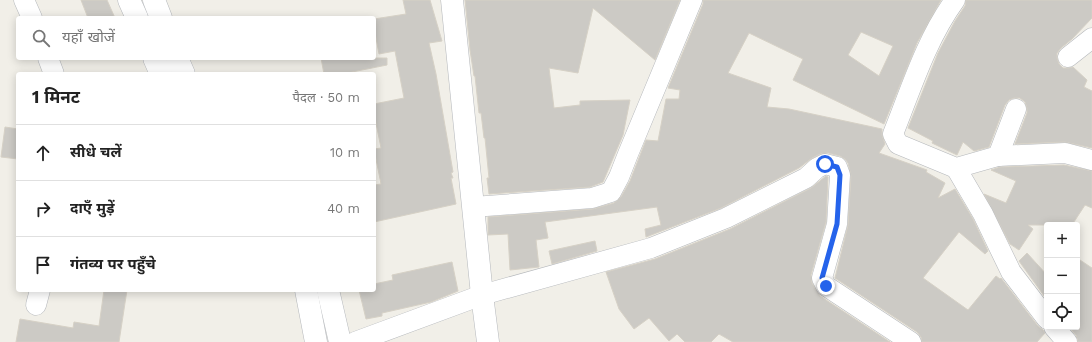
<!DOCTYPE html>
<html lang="hi">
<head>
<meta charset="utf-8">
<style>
	:root { --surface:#fff; --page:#f6f6f6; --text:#222; --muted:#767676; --line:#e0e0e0 }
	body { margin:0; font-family:"Work Sans","Noto Sans Devanagari",sans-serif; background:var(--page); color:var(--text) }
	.controls { position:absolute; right:12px; bottom:12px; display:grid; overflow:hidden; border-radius:4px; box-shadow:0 2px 10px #0003 }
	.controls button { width:36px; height:36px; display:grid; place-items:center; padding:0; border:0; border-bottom:1px solid var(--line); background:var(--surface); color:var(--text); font:20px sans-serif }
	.stop { position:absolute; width:12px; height:12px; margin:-9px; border:3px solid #2563eb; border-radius:50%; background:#fff }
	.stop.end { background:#2563eb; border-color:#fff; box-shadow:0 1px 4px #0008 }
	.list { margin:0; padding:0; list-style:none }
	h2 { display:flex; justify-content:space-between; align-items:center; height:52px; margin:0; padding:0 16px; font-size:17px }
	h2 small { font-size:13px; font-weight:400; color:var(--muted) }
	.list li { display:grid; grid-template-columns:26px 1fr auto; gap:12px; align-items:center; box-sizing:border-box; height:56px; padding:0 16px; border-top:1px solid var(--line) }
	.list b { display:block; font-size:15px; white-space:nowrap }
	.list em { font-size:13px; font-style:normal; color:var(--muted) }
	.icon { flex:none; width:22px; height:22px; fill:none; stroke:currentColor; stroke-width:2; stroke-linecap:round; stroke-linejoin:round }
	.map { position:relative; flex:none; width:1092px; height:342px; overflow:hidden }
	.search { position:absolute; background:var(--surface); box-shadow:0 2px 10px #0003; left:16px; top:16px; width:360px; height:44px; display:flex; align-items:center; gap:10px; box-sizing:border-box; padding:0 14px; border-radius:4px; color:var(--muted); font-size:15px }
	.panel { position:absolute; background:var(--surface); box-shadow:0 2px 10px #0003; left:16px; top:72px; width:360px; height:220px; border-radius:4px }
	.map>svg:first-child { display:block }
	.building { fill:#cccac5; stroke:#d6d1c6; fill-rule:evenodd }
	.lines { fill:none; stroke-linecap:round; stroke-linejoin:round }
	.minor-casing { stroke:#b5b8bc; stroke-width:21 }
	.tertiary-casing { stroke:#b5b8bc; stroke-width:23 }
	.minor { stroke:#fff; stroke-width:20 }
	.tertiary { stroke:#fff; stroke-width:22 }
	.route { stroke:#2563eb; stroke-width:5 }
</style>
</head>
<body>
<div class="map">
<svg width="1092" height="342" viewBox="0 0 1092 342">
	<rect width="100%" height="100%" fill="#f1efe8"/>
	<g class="building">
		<polygon points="81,0 107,0 115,18 88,18"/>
		<polygon points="403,0 430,0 442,41 429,43 436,74 453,172 451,173 453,178 451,178 456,204 374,222 374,185 381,184 374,149 381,148 374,113 374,104 404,98 395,51 379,54 374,27 374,19 406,14"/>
		<polygon points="465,0 680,0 655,60 593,8 578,73 549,68 554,108 580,105 580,101 630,100 623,135 603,182 590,187 489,194 487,178 489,178 485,138 484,138 481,113 479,113 475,76 474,76 470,50"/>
		<path d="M703 0H941L917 43 884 124 793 80 803 59 749 33 728 73 771 88 767 107 789 109 882 129V135L885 144 879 153 927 170 926 172 945 183 938 198 955 189 973 219 988 251 985 254 959 232 923 278 968 310 996 276 1000 279 1001 278 1038 326 1043 330 1045 333 1037 342H922L921 337 917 332 835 278 848 225 851 176 848 163 845 159 840 156 828 153 820 154 812 158 799 168 721 208 646 237 645 229 661 225 657 207 545 222 548 238 536 240 539 267 510 270 508 234 488 235V217L593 209 614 203 621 197 630 181 646 140 658 141 666 99H679L680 90 668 88 703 4ZM861 32 893 46 879 76 848 55Z"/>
		<polygon points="966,0 1092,0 1092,18 1072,39 1061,48 1057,53 1057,58 1059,64 1063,68 1069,68 1073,67 1087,80 1084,87 1092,91 1092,148 1065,142 1015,144 1027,113 1027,108 1025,102 1020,98 1014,98 1009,100 1005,105 989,147 974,151 963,142 957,155 932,143 933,141 908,128 938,53 955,21 965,6"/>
		<polygon points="321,58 387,58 387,65 342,74 324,74"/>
		<polygon points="5,127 18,129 18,159 1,157"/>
		<polygon points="1064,165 1092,171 1092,208 1085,205 1072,225 1028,225 1033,229 1019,250 1010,244 984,194 1006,203 1016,181 991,170 1000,167"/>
		<polygon points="826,176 828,177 826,222 811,275 812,283 820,296 890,342 733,342 719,334 711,342 685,342 677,334 669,341 649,318 634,329 619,309 606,272 655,259 730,229 811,188"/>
		<polygon points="595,241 597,251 552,264 549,251"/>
		<polygon points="1027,253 1047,275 1047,300 1019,261"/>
		<polygon points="1077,258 1092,268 1092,342 1078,342 1076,335 1069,327 1077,327"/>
		<polygon points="452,262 458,291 431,302 382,313 382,316 366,319 359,290 374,290 374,284 393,280 392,275"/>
		<polygon points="104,290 127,290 119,342 16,342 20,319 73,328 74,322 99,326"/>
	</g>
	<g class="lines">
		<g class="minor-casing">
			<g id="minor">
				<polyline points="24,0 32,18"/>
				<path d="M955 0C926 40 911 89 893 134L898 144 956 168 998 156 1065 153 1092 160"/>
				<polyline points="1068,57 1092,38"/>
				<polyline points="48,58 54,74"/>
				<polyline points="998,156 1016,109"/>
				<polyline points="956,168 983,214 1011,272 1047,319"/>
				<polyline points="473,207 592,198 611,192 619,177 628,154 692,0"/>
				<polyline points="36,305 40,290"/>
				<polyline points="1054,327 1067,342"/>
				<polyline points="355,342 482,295 651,248 726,218 806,178 817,168 825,164 837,167 840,175 837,224 822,278 826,286 911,342"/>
			</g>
		</g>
		<g class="tertiary-casing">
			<g id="tertiary">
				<polyline points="129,0 137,18"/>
				<polyline points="154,0 161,18"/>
				<polyline points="452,0 482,295 488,342"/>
				<polyline points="154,58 161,74"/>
				<polyline points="177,58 184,74"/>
				<polyline points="306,290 316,342"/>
				<polyline points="328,290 340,342"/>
			</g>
		</g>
		<use href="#minor" class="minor"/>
		<use href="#tertiary" class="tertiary"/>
	</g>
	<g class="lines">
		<polyline class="route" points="825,164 837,167 840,175 837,224 822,278 826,286"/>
	</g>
</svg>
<div class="controls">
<button>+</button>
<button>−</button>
<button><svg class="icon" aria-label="locate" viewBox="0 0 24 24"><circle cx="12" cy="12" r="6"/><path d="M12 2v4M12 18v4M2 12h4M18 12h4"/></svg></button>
</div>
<div class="stop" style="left:825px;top:164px"></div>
<div class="stop end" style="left:826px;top:286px"></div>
<div class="search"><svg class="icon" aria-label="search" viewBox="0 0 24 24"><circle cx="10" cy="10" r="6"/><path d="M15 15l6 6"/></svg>यहाँ खोजें</div>
<section class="panel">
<h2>1 मिनट<small>पैदल · 50 m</small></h2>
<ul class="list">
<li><svg class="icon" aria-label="ahead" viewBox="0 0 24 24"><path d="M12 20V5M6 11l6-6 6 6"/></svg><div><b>सीधे चलें</b></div><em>10 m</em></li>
<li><svg class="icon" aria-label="right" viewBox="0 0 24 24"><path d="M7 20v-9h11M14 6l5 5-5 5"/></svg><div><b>दाएँ मुड़ें</b></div><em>40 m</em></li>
<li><svg class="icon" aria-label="arrive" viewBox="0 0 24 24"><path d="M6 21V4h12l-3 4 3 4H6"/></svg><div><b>गंतव्य पर पहुँचे</b></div></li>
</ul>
</section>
</div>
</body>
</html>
